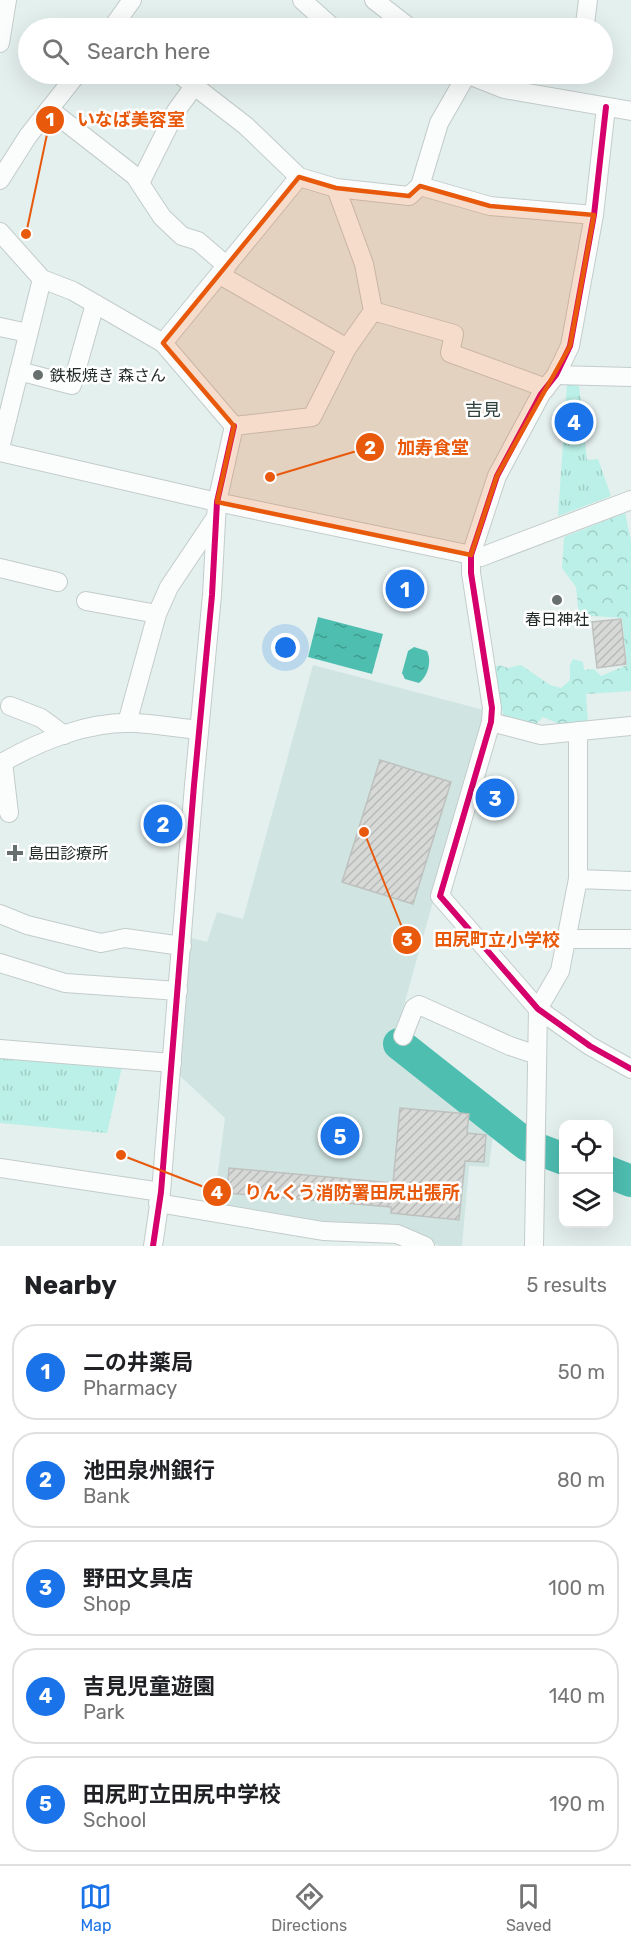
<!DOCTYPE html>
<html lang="en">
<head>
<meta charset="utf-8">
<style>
	:root { --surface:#fff; --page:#f2f2f2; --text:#202124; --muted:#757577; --line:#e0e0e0; --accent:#1a73e8 }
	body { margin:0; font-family:Rubik,"Noto Sans JP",sans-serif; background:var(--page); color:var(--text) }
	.controls { position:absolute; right:18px; bottom:18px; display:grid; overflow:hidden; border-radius:12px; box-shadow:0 6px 24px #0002 }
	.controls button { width:54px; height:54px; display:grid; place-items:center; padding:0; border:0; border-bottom:2px solid var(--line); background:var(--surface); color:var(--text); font:30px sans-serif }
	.you { position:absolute; left:286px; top:648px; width:21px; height:21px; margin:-15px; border:4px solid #fff; border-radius:50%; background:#1a73e8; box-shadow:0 0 0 9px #1a73e833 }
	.badge { display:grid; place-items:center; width:39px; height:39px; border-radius:50%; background:var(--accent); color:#fff; font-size:20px; font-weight:700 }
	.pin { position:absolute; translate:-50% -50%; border:3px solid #fff; box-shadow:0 2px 6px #0006 }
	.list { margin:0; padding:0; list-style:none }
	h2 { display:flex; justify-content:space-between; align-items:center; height:78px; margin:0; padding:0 24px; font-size:26px }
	h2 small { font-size:20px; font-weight:400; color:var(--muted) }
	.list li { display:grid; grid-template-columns:39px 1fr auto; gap:18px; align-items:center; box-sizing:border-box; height:96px; margin:0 12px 12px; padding:0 12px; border:2px solid var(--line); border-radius:24px }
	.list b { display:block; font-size:22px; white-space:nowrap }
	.list p { margin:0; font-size:20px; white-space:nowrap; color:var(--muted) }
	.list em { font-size:20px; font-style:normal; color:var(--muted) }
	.icon { flex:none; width:33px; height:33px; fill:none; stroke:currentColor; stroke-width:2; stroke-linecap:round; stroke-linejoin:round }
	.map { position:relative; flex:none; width:631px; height:1246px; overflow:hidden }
	.search { position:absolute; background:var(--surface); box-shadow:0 6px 24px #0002; left:18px; right:18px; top:18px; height:66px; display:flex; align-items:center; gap:15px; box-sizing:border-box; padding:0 21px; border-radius:33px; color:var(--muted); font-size:22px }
	.sheet { height:618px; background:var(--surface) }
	nav { display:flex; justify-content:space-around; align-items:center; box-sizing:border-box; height:84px; border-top:2px solid var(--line); background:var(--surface); font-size:16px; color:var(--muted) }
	nav a { display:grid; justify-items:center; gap:3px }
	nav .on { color:var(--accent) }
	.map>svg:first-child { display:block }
	.built { fill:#d0e5e1 }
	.forest { fill:url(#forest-crowns) }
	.park { fill:url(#park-tufts) }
	.water { fill:url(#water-ripples) }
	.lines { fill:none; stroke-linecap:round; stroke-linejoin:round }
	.river { stroke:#4ebeb1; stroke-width:32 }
	.building { fill:url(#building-hatch); stroke:#bec1be; stroke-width:1.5 }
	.street-casing { stroke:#c3cccb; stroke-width:20 }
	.street { stroke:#fbfdfc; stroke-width:18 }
	.cycleway-casing { stroke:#fff; stroke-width:10 }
	.cycleway { stroke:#d6006c; stroke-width:6 }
	.marked { fill:#e8590c; fill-opacity:0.2; stroke:#e8590c; stroke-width:4.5; stroke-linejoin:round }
	.poi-dot { fill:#67706e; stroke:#fff; stroke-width:2 }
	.labels { text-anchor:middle; stroke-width:5; stroke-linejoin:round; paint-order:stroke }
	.poi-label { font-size:16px; fill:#232b29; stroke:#fff; text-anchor:start }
	.neighbourhood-label { font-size:18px; fill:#2e403c; stroke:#fff }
	.leader { fill:none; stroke:#e8590c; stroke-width:2 }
	.callout-dot { fill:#e8590c; stroke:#fff; stroke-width:2 }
	.mark-label { font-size:18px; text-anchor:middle; font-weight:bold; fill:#fff }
	.callout-label { font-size:18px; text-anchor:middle; font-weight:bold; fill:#e8590c; stroke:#fff; stroke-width:5; stroke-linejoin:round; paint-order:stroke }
</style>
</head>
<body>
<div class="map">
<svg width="631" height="1246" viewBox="0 0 631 1246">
	<defs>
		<pattern id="forest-crowns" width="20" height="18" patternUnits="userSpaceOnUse" patternTransform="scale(1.5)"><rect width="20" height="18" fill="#baf0e7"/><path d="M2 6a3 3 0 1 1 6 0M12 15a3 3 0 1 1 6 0" fill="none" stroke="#a0cec6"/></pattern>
		<pattern id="park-tufts" width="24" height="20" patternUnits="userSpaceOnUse" patternTransform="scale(1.5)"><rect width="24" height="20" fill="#baf0e7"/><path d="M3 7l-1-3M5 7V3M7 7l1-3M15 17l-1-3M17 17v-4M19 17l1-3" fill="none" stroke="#a0cec6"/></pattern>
		<pattern id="water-ripples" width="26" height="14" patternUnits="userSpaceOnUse" patternTransform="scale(1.5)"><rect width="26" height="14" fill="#4ebeb1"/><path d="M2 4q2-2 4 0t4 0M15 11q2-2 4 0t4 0" fill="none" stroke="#409b90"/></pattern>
		<pattern id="building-hatch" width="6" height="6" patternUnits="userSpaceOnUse" patternTransform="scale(1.5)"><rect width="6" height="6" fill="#d7d9d7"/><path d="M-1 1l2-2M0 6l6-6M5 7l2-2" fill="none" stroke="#b8bab9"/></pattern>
	</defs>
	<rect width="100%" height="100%" fill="#e4f0ee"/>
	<polygon class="built" points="313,665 484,710 482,727 393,1044 494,1126 489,1167 469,1166 462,1246 439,1246 420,1235 324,1225 214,1203 225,1118 179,1075 191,938 207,942 217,912 243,919"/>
	<polygon class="forest" points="625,513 631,540 631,691 586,694 588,722 560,724 543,717 535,725 504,718 493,670 498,665 508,668 521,665 550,685 561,688 570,680 570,665 573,659 583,662 584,670 594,669 601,676 627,665 622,618 593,616 584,619 579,616 576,587 562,568 564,537"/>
	<g class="park">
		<polygon points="567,384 579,386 587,460 598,459 611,496 558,516"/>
		<polygon points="0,1052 123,1062 107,1133 0,1123"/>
	</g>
	<g class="water">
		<polygon points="318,617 383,634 372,674 308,657"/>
		<path d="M414 647 427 651C432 661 428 676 419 683L405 679 402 673 408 651Z"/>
	</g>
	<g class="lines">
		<g class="river">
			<polyline points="399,1044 527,1145 564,1159"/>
			<polyline points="608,1172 631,1181"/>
		</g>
	</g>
	<g class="building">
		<polygon points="621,619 626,664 597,668 592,622"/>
		<polygon points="380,760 451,782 413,904 342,882"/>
		<polygon points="400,1108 469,1114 467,1133 486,1135 484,1162 465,1161 459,1220 391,1213 391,1207 227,1193 229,1168 393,1183"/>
	</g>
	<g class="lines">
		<g class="street-casing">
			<g id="street">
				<polyline points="302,0 333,28"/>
				<polyline points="374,0 410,28"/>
				<polyline points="585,24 588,0"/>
				<polyline points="112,28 132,0"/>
				<polyline points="0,43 7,0"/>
				<polyline points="179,74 246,126 299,177 336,188 409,196 420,186 490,206 594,215"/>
				<polyline points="466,74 504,89 631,111"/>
				<polyline points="606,107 594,215 570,346 556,375 541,394 497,476 471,555 471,573 492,708 491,722 440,896 538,1009 590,1046 631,1069"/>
				<polyline points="49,109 135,176 162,217 182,236 198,241 227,266"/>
				<polyline points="0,180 28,136 77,74"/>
				<polyline points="140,183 176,111 195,85"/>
				<polyline points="420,186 439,123 467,74"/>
				<polyline points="0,232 42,279 73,291 163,343 234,426"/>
				<polyline points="220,275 347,348"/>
				<polyline points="373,311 454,334 450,353 546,388"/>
				<polyline points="0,327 28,333"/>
				<polyline points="163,343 299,177"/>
				<polyline points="19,371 72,385 95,304"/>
				<polyline points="556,375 631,377"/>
				<polyline points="234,426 312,417 347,348 373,311 364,264 336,188"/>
				<polyline points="0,448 42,279"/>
				<polyline points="0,452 217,502 481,557 631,500"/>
				<polyline points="0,568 58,582"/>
				<polyline points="86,601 157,614"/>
				<polyline points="10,706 41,718 64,735"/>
				<polyline points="491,722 541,735 631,726"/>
				<polyline points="127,723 157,614 169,587 216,517"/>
				<polyline points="578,731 578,879"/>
				<polyline points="3,762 9,813"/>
				<path d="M0 764C39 741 89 721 135 723 156 724 178 728 199 730"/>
				<polyline points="0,914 27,925 101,943 125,938 182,946"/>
				<polyline points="566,939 631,939"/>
				<polyline points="0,963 65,983 178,991"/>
				<polyline points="403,1036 414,1008 419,1005 510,1046 537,1055"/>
				<polyline points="0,1049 172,1063"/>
				<polyline points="0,1168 161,1192"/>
				<polyline points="158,1203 323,1231 397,1234 425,1246"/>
				<polyline points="153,1246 161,1192 194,785 212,595 217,502 234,426"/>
				<polyline points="534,1246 538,1009 560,971 578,879 631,881"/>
			</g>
		</g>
		<use href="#street" class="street"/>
		<g class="cycleway-casing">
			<g id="cycleway">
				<polyline points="606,107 594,215 570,346 556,375 541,394 497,476 471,555 471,573 492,708 491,722 440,896 538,1009 590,1046 631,1069"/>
				<polyline points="153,1246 161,1192 194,785 212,595 217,502 234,426"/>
			</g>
		</g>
		<use href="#cycleway" class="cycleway"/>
	</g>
	<path class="marked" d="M299 177 336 188 409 196 420 186 490 206 594 215 570 346 497 476 471 555 217 502 234 426 163 343Z"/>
	<g class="poi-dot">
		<circle cx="38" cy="375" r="6"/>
		<circle cx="557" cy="600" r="6"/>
		<path d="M12 844h6v6h6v6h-6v6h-6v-6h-6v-6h6z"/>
	</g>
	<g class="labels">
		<g class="poi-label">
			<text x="50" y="381">鉄板焼き 森さん</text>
			<text x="557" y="625" text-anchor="middle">春日神社</text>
			<text x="28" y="859">島田診療所</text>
		</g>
		<g class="neighbourhood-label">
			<text x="483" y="416">吉見</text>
		</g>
	</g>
	<path class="leader" d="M26 234L50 120M270 477L370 447M364 832L407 940M121 1155L217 1192"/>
	<g class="callout-dot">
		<circle cx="26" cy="234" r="6"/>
		<circle cx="270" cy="477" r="6"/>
		<circle cx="364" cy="832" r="6"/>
		<circle cx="121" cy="1155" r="6"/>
		<circle cx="50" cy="120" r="15"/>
		<circle cx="370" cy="447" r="15"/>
		<circle cx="407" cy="940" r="15"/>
		<circle cx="217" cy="1192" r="15"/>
	</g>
	<g class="mark-label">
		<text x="50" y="126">1</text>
		<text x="370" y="454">2</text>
		<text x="407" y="946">3</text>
		<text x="217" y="1199">4</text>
	</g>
	<g class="callout-label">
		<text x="131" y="126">いなば美容室</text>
		<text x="433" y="454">加寿食堂</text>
		<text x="497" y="946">田尻町立小学校</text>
		<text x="352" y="1199">りんくう消防署田尻出張所</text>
	</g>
</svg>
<div class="controls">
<button><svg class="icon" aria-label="locate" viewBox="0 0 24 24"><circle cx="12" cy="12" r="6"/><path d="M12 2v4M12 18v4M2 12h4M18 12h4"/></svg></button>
<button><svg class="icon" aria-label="layers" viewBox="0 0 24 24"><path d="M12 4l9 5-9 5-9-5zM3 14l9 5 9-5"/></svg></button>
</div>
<div class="you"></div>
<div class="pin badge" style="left:405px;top:589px">1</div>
<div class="pin badge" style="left:163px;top:824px">2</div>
<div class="pin badge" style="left:495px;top:798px">3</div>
<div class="pin badge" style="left:574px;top:422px">4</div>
<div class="pin badge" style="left:340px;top:1136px">5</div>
<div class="search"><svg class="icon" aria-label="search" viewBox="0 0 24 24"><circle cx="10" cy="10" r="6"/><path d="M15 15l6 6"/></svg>Search here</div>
</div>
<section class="sheet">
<h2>Nearby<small>5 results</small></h2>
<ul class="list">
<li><span class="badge">1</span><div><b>二の井薬局</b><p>Pharmacy</p></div><em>50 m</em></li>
<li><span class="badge">2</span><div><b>池田泉州銀行</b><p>Bank</p></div><em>80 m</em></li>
<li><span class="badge">3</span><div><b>野田文具店</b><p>Shop</p></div><em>100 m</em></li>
<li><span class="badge">4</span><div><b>吉見児童遊園</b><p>Park</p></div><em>140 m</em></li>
<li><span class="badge">5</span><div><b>田尻町立田尻中学校</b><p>School</p></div><em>190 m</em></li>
</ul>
</section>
<nav>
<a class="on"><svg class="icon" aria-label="map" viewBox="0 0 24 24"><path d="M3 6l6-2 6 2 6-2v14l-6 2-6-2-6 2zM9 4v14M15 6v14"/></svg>Map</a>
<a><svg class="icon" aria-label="directions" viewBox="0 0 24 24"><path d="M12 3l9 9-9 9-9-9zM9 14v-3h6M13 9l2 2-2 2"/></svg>Directions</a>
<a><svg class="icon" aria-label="saved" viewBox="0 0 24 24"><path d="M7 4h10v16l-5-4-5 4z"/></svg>Saved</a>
</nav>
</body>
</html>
